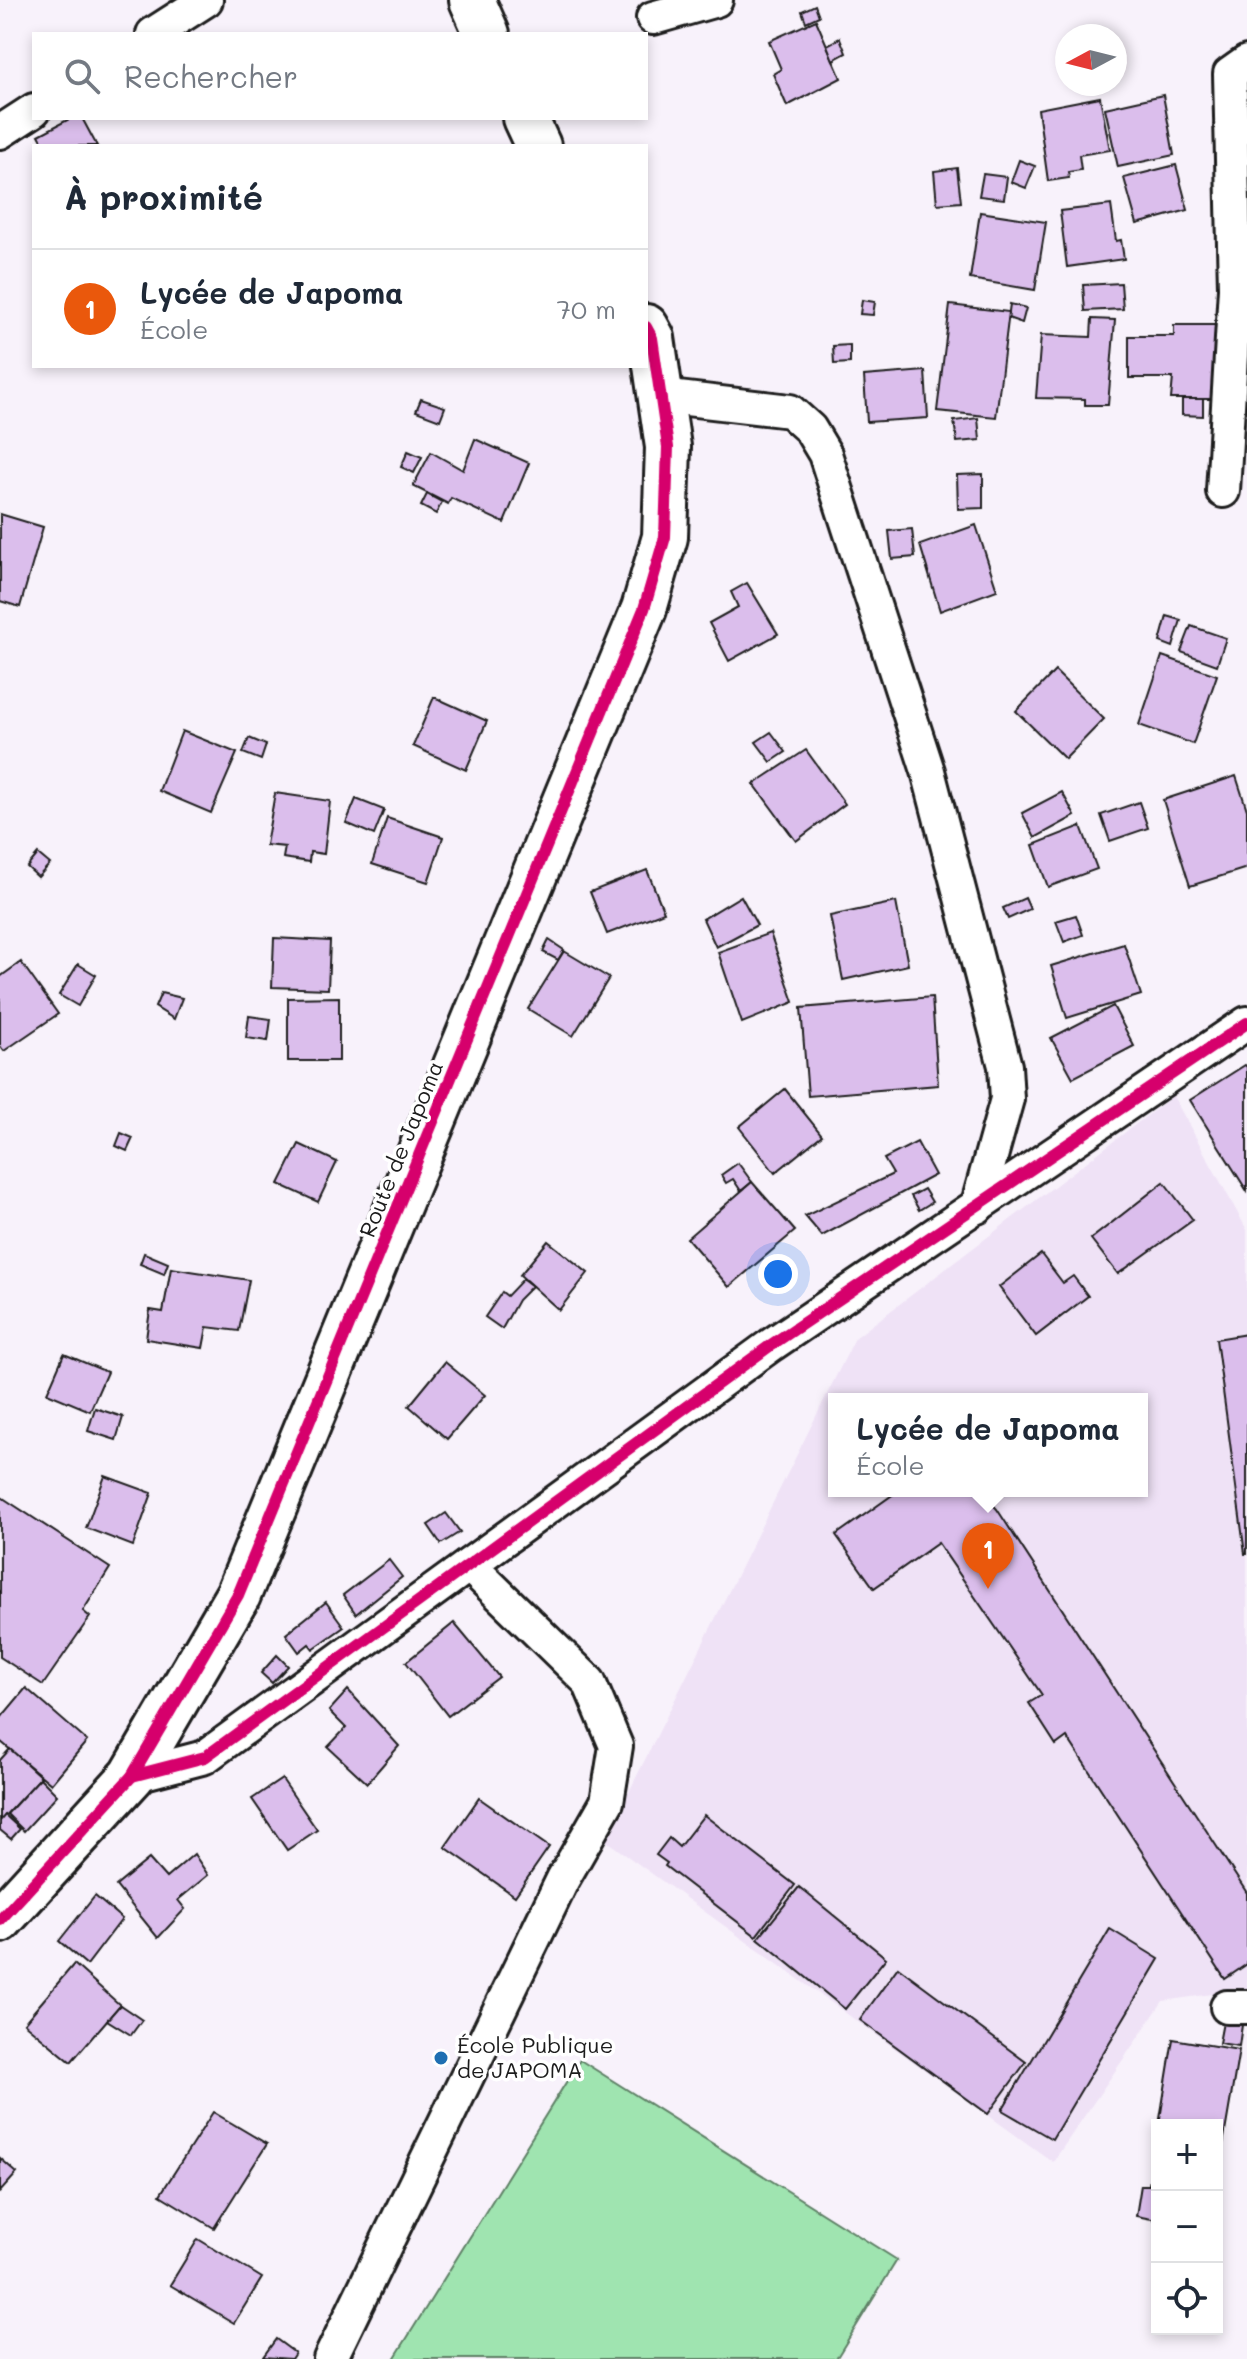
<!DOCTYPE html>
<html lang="fr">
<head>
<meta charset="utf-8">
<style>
	:root { --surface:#fff; --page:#f2f2f3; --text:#1f2937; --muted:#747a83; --line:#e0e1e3; --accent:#ea580c }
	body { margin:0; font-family:Mali,sans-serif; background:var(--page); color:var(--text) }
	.controls { position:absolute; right:24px; bottom:24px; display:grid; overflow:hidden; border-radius:0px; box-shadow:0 4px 12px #0003 }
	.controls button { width:72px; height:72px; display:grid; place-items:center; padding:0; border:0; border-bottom:2px solid var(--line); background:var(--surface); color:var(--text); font:40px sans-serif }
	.compass { position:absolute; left:1055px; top:24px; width:72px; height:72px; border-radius:50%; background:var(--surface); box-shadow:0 4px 12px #0003; rotate:263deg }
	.you { position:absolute; left:778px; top:1274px; width:28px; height:28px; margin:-20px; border:6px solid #fff; border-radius:50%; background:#1a73e8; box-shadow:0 0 0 12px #1a73e833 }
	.badge { display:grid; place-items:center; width:52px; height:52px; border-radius:50%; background:var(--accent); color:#fff; font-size:26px; font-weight:700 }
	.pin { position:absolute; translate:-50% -66px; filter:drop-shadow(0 2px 4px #0008) }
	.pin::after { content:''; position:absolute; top:42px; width:28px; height:24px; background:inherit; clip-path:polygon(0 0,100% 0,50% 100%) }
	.popup { position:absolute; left:828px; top:1393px; width:320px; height:104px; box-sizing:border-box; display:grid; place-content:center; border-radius:0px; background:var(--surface); filter:drop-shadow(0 2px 6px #0005); font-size:26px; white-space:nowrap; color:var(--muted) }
	.popup b { font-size:30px; color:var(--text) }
	.popup::after { content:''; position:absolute; left:50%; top:100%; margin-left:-16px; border:16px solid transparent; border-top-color:var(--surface) }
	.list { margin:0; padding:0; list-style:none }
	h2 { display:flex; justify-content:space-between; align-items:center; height:104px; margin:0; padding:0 32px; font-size:34px }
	h2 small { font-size:26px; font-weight:400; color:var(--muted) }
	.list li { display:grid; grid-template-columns:52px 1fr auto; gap:24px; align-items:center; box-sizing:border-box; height:120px; padding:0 32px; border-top:2px solid var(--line) }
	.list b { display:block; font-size:30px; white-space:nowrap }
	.list p { margin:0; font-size:26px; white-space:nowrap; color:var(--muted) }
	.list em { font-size:26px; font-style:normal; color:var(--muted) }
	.icon { flex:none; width:44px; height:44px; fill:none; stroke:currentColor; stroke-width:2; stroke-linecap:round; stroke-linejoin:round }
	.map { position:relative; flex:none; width:1247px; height:2359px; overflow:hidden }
	.search { position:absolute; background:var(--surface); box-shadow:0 4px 12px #0003; left:32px; top:32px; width:616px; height:88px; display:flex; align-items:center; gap:20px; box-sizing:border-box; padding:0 28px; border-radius:0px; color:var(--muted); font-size:30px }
	.panel { position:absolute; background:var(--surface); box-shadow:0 4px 12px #0003; left:32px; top:144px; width:616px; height:224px; border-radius:0px }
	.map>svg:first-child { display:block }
	.built { fill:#efe2f6; fill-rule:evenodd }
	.green { fill:#9fe4b0; stroke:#5e8066; stroke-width:2 }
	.building { fill:#dbbeec; stroke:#1c1c1c; stroke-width:2 }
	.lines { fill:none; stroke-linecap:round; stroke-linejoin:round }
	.street-casing { stroke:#1c1c1c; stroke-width:38 }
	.secondary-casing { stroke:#1c1c1c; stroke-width:50 }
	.street { stroke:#fff; stroke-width:32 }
	.secondary { stroke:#fff; stroke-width:44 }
	.cycleway-casing { stroke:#fff; stroke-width:17 }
	.cycleway { stroke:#d6006c; stroke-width:12 }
	.poi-dot { fill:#1f6fb2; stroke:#fff; stroke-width:3 }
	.labels { text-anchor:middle; stroke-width:7; stroke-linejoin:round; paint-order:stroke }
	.street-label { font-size:22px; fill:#1c1c1c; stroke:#fff }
	.poi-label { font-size:22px; fill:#1c1c1c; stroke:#fff; text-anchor:start }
</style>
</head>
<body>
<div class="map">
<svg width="1247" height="2359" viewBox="0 0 1247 2359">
	<rect width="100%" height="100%" fill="#f8f2fb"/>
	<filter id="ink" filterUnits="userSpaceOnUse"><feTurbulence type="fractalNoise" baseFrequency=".0125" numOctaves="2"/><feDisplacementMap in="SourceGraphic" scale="16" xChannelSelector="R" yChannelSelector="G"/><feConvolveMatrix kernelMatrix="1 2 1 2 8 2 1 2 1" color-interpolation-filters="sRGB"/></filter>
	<g filter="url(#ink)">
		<path class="built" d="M1173 1096 1247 1230V1989L1163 2001 1053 2162 605 1840 855 1338ZM834 1399H1142V1491H834Z"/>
		<polygon class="green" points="580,2060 897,2260 836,2359 394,2359"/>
		<g class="building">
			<polygon points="815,5 819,16 806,22 802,11"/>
			<polygon points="816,20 841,78 787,106 773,74 781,69 769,41"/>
			<polygon points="840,38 846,53 833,60 827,45"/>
			<polygon points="1163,95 1174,155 1118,167 1105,108"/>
			<polygon points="1100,97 1110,150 1079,155 1081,170 1068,172 1069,178 1048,181 1038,109"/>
			<polygon points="71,118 82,118 97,146 45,146 39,135"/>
			<polygon points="1019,160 1035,166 1026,188 1011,182"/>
			<polygon points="1176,165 1188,210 1137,224 1124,178"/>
			<polygon points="957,168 961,202 937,204 934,171"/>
			<polygon points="983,174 1007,177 1004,199 979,196"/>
			<polygon points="1111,205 1116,241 1121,240 1124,259 1067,267 1060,211"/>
			<polygon points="980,212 1046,222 1035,290 970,279"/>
			<polygon points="1121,283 1123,309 1085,311 1083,285"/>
			<polygon points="862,300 875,302 873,315 860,314"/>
			<polygon points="1010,304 1026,308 1022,323 1008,318"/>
			<polygon points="950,305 1009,312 996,417 937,411"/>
			<polygon points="1092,319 1115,320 1108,405 1085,405 1085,399 1036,398 1041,335 1091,337"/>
			<polygon points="1174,325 1215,325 1215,399 1171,399 1173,378 1129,378 1129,336 1174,336"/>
			<polygon points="850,345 850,363 834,364 833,346"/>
			<polygon points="925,371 928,418 867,422 864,376"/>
			<polygon points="421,399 445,407 440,420 416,411"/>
			<polygon points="1182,399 1203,399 1203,416 1182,415"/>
			<polygon points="978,418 980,440 957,442 954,421"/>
			<polygon points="475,439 529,463 504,523 451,498 448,504 413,486 431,452 463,470"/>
			<polygon points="408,451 422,457 414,473 401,467"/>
			<polygon points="983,474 983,508 958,509 957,475"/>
			<polygon points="427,494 442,502 436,514 421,506"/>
			<polygon points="0,514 43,527 20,607 0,601"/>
			<polygon points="976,525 997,590 940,611 920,545"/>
			<polygon points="912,529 915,557 892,559 889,531"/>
			<polygon points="747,583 778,634 729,661 709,623 738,607 731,592"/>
			<polygon points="1167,616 1181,620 1173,647 1160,642"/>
			<polygon points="1191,626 1226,638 1217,665 1181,652"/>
			<polygon points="1162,656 1217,675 1193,744 1139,725"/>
			<polygon points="1055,671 1104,719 1065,759 1016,711"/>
			<polygon points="434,697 487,721 466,770 413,746"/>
			<polygon points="182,731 237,753 211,813 159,791"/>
			<polygon points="771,732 786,752 771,762 756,742"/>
			<polygon points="249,738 266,745 261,760 243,753"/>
			<polygon points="806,750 845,804 796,841 754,784"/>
			<polygon points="1236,776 1247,810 1247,868 1190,886 1163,800"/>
			<polygon points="1062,792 1075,816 1035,838 1022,813"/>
			<polygon points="275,793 330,801 324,854 310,852 309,862 283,858 285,847 266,845"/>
			<polygon points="356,799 384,810 374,835 346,823"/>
			<polygon points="1139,802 1148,828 1110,841 1101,815"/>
			<polygon points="387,818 443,837 428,882 372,864"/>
			<polygon points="1081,826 1097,869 1048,887 1033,845"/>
			<polygon points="38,854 50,864 38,877 27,867"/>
			<polygon points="647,870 664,912 607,934 590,892"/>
			<polygon points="741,896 757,925 716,947 703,919"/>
			<polygon points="1025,898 1030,909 1008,919 1003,908"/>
			<polygon points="896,902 908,965 843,980 830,916"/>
			<polygon points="1076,915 1083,935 1064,942 1056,921"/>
			<polygon points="770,933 794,1002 742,1023 718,952"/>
			<polygon points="274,938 330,941 328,989 272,987"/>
			<polygon points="549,940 564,950 558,960 543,952"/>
			<polygon points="1124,944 1141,995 1067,1018 1051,966"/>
			<polygon points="564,951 609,978 573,1036 528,1009"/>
			<polygon points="21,962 58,1014 4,1051 0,1046 0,977"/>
			<polygon points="78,964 96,975 78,1006 59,995"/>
			<polygon points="161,993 182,998 174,1019 155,1007"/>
			<polygon points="339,997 339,1061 288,1061 288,998"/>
			<polygon points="932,997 938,1085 808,1096 801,1008"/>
			<polygon points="1113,1006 1134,1046 1073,1078 1051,1038"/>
			<polygon points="249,1016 271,1019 268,1041 246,1038"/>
			<polygon points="1245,1065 1247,1067 1247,1191 1190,1100"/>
			<polygon points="785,1089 822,1135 775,1173 739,1127"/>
			<polygon points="121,1133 133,1138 127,1151 116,1146"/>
			<polygon points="917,1142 935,1175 822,1236 805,1216 893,1174 884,1159"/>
			<polygon points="299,1144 337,1162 318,1202 279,1184"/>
			<polygon points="738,1163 752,1182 741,1191 733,1179 726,1183 721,1175"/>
			<polygon points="752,1182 795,1231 729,1287 687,1238"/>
			<polygon points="1164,1182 1193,1220 1118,1274 1091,1239"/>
			<polygon points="924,1189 932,1202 919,1210 911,1196"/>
			<polygon points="548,1241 588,1273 559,1310 520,1275"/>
			<polygon points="144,1253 168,1263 164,1274 140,1264"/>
			<polygon points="1041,1254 1063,1283 1073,1276 1088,1296 1036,1336 999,1287"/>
			<polygon points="171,1268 249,1280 239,1331 207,1327 203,1348 146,1339 150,1310 163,1312"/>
			<polygon points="523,1279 532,1286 518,1300 502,1329 485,1317 502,1292 507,1296"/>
			<polygon points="1247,1334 1247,1554 1245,1554 1216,1339"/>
			<polygon points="64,1354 107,1372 90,1411 47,1393"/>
			<polygon points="445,1362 485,1395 447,1439 409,1406"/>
			<polygon points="95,1408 123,1417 116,1440 88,1431"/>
			<polygon points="105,1476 152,1493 133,1546 86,1528"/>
			<polygon points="898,1491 981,1491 997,1509 1247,1893 1247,1964 1225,1979 1067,1737 1056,1745 1029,1703 1042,1695 938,1543 874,1588 836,1535"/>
			<polygon points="0,1496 110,1568 83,1611 90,1617 43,1685 0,1657"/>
			<polygon points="446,1513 460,1532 441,1544 428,1525"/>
			<polygon points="389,1560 402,1577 356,1614 343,1595"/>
			<polygon points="326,1602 344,1627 313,1649 309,1644 299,1652 286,1634"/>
			<polygon points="454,1623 499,1677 448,1716 406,1662"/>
			<polygon points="277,1655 288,1666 272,1683 261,1673"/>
			<polygon points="26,1688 87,1741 51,1784 0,1741 0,1719"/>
			<polygon points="348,1690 399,1746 367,1783 328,1747 346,1728 329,1711"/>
			<polygon points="10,1749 41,1777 0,1821 0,1760"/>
			<polygon points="40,1778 57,1795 24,1831 7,1814"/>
			<polygon points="282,1779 317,1830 287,1850 252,1799"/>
			<polygon points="479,1798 549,1847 515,1896 445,1847"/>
			<polygon points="5,1815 20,1829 11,1839 0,1830 0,1821"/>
			<polygon points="704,1815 795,1885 756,1936 665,1866 667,1863 656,1855 669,1838 679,1847"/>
			<polygon points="194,1854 208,1875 178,1900 185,1909 158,1938 116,1886 149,1859 166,1878"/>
			<polygon points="799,1887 886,1958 845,2009 758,1938"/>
			<polygon points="95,1896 122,1919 87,1965 59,1941"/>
			<polygon points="1110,1929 1159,1959 1052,2139 1002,2110"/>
			<polygon points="74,1964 120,2005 71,2062 24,2023"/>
			<polygon points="898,1967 1026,2062 988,2114 860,2020"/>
			<polygon points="120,2005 142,2020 131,2035 107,2020"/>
			<polygon points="1223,2022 1242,2025 1239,2046 1219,2043"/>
			<polygon points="1173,2039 1239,2050 1217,2179 1217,2125 1159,2125"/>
			<polygon points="213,2112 267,2144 214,2228 160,2195"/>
			<polygon points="1157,2136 1157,2220 1136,2216 1141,2185 1149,2185"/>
			<polygon points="0,2158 17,2173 0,2192"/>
			<polygon points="198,2239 262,2278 234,2323 170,2285"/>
			<polygon points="276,2339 295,2353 291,2359 263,2357"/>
		</g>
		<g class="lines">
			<g class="street-casing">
				<g id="street">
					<polyline points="653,18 716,0"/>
					<polyline points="153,34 206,0"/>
					<polyline points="0,132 34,110"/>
					<polyline points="661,396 790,411 810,429 825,454 928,771 1005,1066 1007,1099 977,1207"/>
					<polyline points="1223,491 1235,288 1230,74 1247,62"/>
					<polyline points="132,1776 205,1757 771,1345 1247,1023"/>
					<polyline points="1227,2007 1247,2007"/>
					<polyline points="330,2359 563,1879 607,1802 616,1746 589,1682 469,1565"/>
				</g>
			</g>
			<g class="secondary-casing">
				<g id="secondary">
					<polyline points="472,0 487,34"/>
					<polyline points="525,118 538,146"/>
					<polyline points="0,1920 132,1776 238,1595 644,609 665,537 668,447 652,338 646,327"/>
				</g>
			</g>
			<use href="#street" class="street"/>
			<use href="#secondary" class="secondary"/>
			<g class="cycleway-casing">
				<g id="cycleway">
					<polyline points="132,1776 205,1757 771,1345 1247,1023"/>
					<polyline points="0,1920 132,1776 238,1595 644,609 665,537 668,447 652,338 646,327"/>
				</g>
			</g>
			<use href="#cycleway" class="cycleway"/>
		</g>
	</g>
	<circle class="poi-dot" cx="441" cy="2058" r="8"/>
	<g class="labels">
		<g class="street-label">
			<text transform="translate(401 1149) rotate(-68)" y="8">Route de Japoma</text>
		</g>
		<g class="poi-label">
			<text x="457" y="2053">École Publique<tspan x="457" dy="25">de JAPOMA</tspan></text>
		</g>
	</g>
</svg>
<div class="controls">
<button>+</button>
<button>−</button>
<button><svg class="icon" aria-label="locate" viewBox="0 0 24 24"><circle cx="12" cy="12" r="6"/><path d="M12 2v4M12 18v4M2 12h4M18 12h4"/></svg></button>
</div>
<svg class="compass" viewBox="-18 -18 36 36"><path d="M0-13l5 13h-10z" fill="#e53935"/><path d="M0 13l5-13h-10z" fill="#747a83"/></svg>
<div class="you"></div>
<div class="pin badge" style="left:988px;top:1589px">1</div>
<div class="popup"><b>Lycée de Japoma</b>École</div>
<div class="search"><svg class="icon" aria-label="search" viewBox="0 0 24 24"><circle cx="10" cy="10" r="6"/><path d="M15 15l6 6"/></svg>Rechercher</div>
<section class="panel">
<h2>À proximité<small></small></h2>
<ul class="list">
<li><span class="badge">1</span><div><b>Lycée de Japoma</b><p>École</p></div><em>70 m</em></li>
</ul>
</section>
</div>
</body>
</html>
